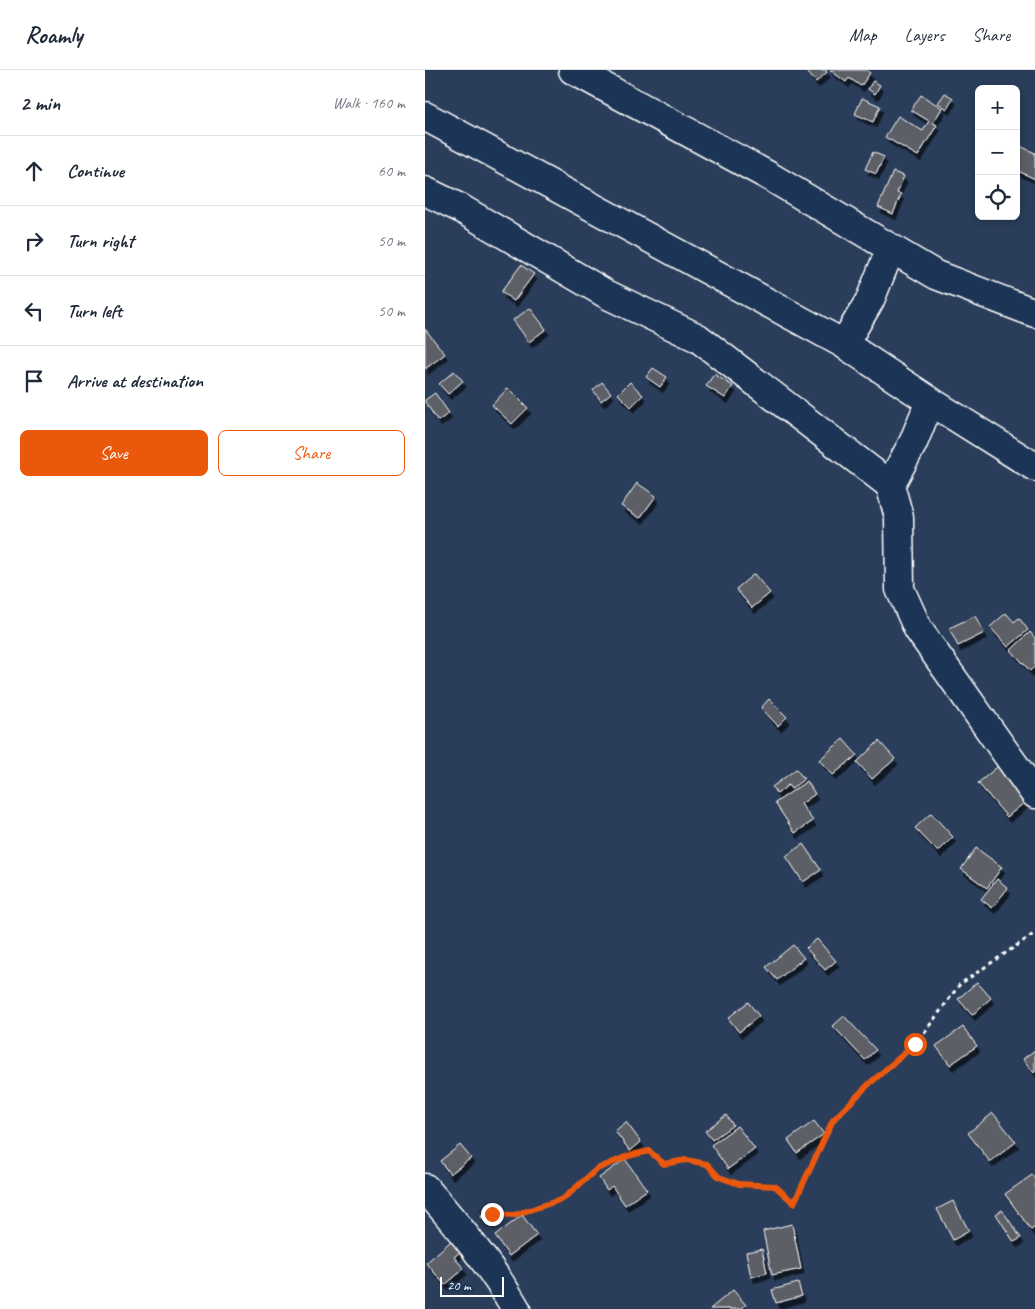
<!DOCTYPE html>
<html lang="en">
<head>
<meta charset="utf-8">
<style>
	:root { --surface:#fff; --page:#f2f2f3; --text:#1f2937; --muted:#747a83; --line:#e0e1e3; --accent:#ea580c }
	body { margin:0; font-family:Caveat,sans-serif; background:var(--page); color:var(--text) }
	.controls { position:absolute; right:15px; top:15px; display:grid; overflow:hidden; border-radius:8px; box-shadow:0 2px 8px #0003 }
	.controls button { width:45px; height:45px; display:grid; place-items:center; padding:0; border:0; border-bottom:1px solid var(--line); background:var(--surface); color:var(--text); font:25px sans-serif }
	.scale { position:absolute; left:15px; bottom:12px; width:64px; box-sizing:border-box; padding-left:5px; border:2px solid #fff; border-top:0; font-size:14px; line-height:18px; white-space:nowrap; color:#fff; -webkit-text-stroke:4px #1d3557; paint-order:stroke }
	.stop { position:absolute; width:15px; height:15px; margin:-11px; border:4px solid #ea580c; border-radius:50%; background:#fff }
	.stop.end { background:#ea580c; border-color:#fff; box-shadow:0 1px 5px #0008 }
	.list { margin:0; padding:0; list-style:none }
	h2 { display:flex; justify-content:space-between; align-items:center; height:65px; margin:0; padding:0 20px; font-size:21px }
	h2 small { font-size:16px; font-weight:400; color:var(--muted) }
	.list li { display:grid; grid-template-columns:32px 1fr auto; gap:15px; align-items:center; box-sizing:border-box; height:70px; padding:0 20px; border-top:1px solid var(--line) }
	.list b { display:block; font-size:19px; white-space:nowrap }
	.list em { font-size:16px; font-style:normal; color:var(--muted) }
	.actions { display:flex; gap:10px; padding:15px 20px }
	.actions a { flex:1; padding:11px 0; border:1px solid var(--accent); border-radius:8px; text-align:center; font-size:18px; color:var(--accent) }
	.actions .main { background:var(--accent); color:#fff }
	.icon { flex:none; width:28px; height:28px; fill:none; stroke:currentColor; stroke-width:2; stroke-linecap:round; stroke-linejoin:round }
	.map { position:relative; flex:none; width:610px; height:1239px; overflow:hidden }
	header { display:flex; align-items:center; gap:30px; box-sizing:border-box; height:70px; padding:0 25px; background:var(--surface); border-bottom:1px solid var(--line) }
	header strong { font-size:24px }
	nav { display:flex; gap:28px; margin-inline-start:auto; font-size:18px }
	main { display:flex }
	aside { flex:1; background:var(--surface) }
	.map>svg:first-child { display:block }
	.building { fill:#5c5e66; stroke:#fff; filter:url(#shadow) }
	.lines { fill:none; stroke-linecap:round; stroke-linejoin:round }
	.minor-casing { stroke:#fff; stroke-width:31 }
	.highway-casing { stroke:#fff; stroke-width:31 }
	.path { stroke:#fff; stroke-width:3; stroke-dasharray:4 4; stroke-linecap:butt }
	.minor { stroke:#1d3557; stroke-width:28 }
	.highway { stroke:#1d3557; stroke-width:28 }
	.route { stroke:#ea580c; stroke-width:6 }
</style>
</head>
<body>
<header>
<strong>Roamly</strong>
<nav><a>Map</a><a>Layers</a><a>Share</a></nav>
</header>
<main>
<aside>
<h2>2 min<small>Walk · 160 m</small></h2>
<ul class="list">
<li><svg class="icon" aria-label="ahead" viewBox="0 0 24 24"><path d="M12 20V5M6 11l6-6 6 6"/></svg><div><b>Continue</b></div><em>60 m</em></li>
<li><svg class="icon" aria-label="right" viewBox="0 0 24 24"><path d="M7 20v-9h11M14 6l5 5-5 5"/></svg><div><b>Turn right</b></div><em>50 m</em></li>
<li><svg class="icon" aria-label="left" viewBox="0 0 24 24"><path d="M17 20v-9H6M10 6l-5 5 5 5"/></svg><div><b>Turn left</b></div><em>50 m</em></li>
<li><svg class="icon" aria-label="arrive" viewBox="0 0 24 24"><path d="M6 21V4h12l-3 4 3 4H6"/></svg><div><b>Arrive at destination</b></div></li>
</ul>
<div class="actions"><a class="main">Save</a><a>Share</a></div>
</aside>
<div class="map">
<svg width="610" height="1239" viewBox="0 0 610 1239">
	<defs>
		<filter id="shadow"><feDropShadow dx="3" dy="5.5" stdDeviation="0" flood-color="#0009"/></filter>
	</defs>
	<rect width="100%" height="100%" fill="#2a3d5a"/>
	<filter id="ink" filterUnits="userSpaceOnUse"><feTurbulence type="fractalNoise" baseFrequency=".02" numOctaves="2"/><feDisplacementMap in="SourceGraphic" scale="10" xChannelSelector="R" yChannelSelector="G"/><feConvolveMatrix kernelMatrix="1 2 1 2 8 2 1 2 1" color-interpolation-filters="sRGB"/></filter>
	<g filter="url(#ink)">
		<g class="building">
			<polygon points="386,0 401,0 402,2 391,12 383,3"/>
			<polygon points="405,0 441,0 445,3 436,16 424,8 421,12"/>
			<polygon points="448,11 455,15 450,24 443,19"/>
			<polygon points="520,23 528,28 522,39 513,33"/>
			<polygon points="496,25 517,38 508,53 512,55 493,86 460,67 473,46 498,61 504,51 486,40"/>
			<polygon points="437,28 455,36 448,52 430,44"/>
			<polygon points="595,76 610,83 610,109 591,100 591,83"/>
			<polygon points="448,82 459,87 451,104 440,99"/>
			<polygon points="468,102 479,106 472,123 476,124 468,144 453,137"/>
			<polygon points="96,195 109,204 89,231 76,222"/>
			<polygon points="105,238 121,259 104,272 88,250"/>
			<polygon points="0,259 20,284 0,299"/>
			<polygon points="228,298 242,307 235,317 221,307"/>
			<polygon points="29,301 38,311 23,324 14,314"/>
			<polygon points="289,304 308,316 300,328 281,316"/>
			<polygon points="177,312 186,323 176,331 168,320"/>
			<polygon points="205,312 218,325 206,337 193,324"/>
			<polygon points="83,318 103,338 87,354 67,335"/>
			<polygon points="10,323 24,343 13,351 0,332 0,330"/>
			<polygon points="212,413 231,426 215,448 196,436"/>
			<polygon points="329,504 345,523 327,538 311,519"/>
			<polygon points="581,543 589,552 594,548 603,560 583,577 565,557"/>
			<polygon points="550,546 559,563 533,576 524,558"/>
			<polygon points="605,562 610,568 610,596 605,601 586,580"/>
			<polygon points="344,629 362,647 353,656 336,638"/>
			<polygon points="418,669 432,685 408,705 394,690"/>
			<polygon points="454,671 470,689 447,709 432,692"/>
			<polygon points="577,693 606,727 582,747 553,713"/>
			<polygon points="371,699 379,709 366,719 363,715 352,724 347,717"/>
			<polygon points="382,711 390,724 376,734 388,751 370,763 350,733"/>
			<polygon points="506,743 528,767 513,782 490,758"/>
			<polygon points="378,774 396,800 378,812 361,786"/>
			<polygon points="551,778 577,797 562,818 536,799"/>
			<polygon points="572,809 583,818 567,838 556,829"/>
			<polygon points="392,869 411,891 400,900 381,878"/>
			<polygon points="368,875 379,888 352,910 341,897"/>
			<polygon points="552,912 566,928 547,945 533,929"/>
			<polygon points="323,932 334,946 314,962 303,948"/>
			<polygon points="419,946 451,980 440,990 408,956"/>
			<polygon points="538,957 552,976 525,995 511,976"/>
			<polygon points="610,980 610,1002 609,1003 598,989"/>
			<polygon points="568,1043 591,1072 565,1092 543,1063"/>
			<polygon points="301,1045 308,1055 287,1070 280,1061"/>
			<polygon points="389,1051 399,1064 372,1083 363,1070"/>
			<polygon points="201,1052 216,1072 205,1081 190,1061"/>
			<polygon points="312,1056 330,1079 303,1099 286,1075"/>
			<polygon points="35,1075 46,1088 25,1104 15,1091"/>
			<polygon points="200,1089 222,1120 200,1135 187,1116 182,1120 174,1108"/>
			<polygon points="607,1105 610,1109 610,1157 606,1160 580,1124"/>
			<polygon points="528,1131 544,1161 528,1170 512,1139"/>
			<polygon points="577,1140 596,1168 589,1172 571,1144"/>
			<polygon points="97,1145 112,1165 84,1186 70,1166"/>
			<polygon points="367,1154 376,1199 347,1205 338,1161"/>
			<polygon points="26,1171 36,1181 29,1187 39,1199 20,1215 1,1193"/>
			<polygon points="337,1179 342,1203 326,1207 321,1182"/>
			<polygon points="373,1213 377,1226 351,1233 347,1220"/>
			<polygon points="308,1220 321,1235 316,1239 285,1239"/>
		</g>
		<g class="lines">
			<g class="minor-casing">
				<g id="minor">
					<polyline points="148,0 344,106 511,205 610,243"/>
					<polyline points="0,121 35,138 183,225 273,268 465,415"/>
					<polyline points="419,274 445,230 466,178"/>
					<polyline points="505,331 488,373 465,415 474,447 475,519 493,559 610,724"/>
					<path d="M0 1118C33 1156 66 1195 91 1239"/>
				</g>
			</g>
			<g class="highway-casing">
				<polyline id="highway" points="0,46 419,274 505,331 610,397"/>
			</g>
			<polyline class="path" points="56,1147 67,1144 89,1145 138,1129 172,1099 203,1086 224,1081 239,1094 261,1090 282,1094 294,1107 314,1114 350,1116 369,1133 408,1050 444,1014 491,974 535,914 610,863"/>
			<use href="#minor" class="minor"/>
			<use href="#highway" class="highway"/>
		</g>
	</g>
	<g class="lines" filter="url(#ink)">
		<polyline class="route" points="67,1144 89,1145 138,1129 172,1099 203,1086 224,1081 239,1094 261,1090 282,1094 294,1107 314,1114 350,1116 369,1133 408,1050 444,1014 490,974"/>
	</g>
</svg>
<div class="controls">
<button>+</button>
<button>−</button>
<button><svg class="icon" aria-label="locate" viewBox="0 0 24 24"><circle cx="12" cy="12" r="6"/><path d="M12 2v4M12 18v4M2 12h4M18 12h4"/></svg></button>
</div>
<div class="scale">20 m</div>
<div class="stop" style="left:490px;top:974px"></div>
<div class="stop end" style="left:67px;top:1144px"></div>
</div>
</main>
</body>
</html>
